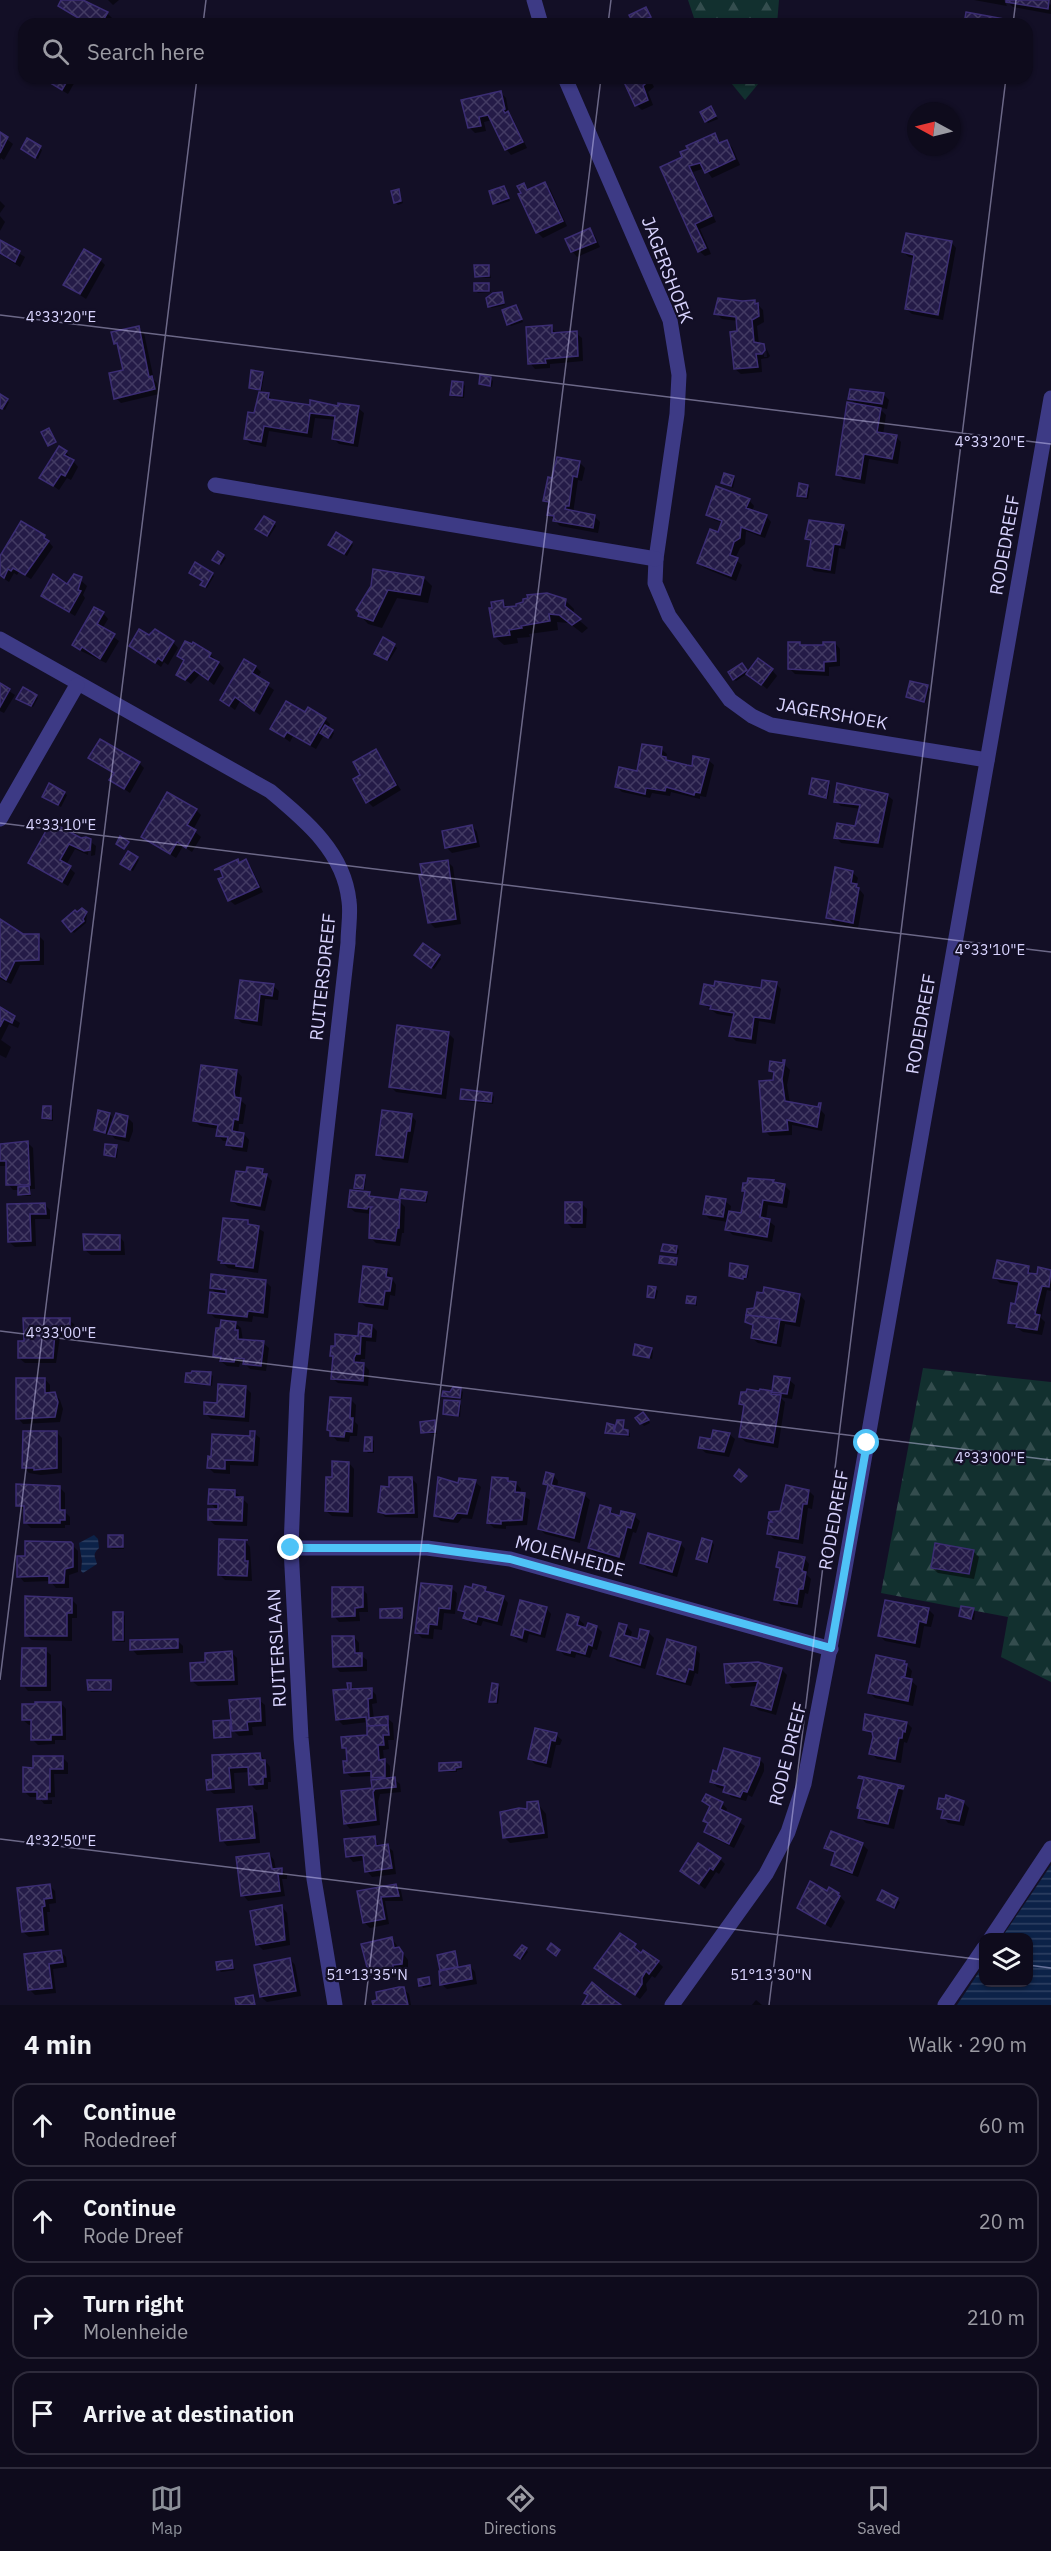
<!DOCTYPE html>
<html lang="en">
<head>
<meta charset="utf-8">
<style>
	:root { --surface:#0e0b1c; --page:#171425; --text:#f1f3f6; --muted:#9b9ba3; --line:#2e2b3b; --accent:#8c9099 }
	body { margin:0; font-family:"IBM Plex Sans",sans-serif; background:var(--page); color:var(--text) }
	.controls { position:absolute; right:18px; bottom:18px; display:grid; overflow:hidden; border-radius:12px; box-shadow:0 2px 4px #0004 }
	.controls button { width:54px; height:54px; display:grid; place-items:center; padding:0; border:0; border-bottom:2px solid var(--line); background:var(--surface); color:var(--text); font:30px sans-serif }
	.compass { position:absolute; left:907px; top:102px; width:54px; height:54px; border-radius:50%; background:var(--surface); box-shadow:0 2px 4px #0004; rotate:277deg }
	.stop { position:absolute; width:18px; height:18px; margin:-14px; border:4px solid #4fc3f7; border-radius:50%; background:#fff }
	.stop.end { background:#4fc3f7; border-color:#fff; box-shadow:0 2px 6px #0008 }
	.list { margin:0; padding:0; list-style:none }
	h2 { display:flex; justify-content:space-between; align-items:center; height:78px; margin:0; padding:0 24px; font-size:26px }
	h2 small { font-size:20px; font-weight:400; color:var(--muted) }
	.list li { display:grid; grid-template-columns:39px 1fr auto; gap:18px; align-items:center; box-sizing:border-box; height:84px; margin:0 12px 12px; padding:0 12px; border:2px solid var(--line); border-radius:18px }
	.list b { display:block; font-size:22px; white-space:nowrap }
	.list p { margin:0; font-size:20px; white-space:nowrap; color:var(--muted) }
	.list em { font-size:20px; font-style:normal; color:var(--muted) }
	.icon { flex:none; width:33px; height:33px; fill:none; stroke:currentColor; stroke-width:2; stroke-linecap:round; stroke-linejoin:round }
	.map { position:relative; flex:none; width:1051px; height:2005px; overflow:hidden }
	.search { position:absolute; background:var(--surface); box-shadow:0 2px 4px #0004; left:18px; right:18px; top:18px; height:66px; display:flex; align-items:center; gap:15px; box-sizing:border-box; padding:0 21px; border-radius:18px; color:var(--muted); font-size:22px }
	.sheet { height:462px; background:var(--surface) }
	nav { display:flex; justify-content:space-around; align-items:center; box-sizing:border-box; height:84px; border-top:2px solid var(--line); background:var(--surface); font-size:16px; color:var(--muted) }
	nav a { display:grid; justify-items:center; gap:3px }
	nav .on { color:var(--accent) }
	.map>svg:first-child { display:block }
	.forest { fill:url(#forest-firs) }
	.water { fill:url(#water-rules) }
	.shadow { fill:#0007 }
	.building { fill:url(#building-cross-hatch); stroke:#3b2d73; stroke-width:1.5 }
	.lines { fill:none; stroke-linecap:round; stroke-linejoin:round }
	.minor { stroke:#3d3a85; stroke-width:15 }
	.route { stroke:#4fc3f7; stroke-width:8 }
	.ticks { fill:none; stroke:#d9d4ff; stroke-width:1.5; stroke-opacity:0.45 }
	.labels { text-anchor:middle; stroke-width:4.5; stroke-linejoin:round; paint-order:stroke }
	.street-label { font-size:18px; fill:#d9d4ff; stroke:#130f26 }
	.ticks-label { font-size:15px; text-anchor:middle; fill:#d9d4ff; stroke:#130f26; stroke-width:4.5; stroke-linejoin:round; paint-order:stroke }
</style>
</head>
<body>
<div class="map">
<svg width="1051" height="2005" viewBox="0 0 1051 2005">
	<defs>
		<pattern id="forest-firs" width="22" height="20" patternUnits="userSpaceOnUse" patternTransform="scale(1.5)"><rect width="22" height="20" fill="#12302f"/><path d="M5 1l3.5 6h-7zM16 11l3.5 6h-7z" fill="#344d4e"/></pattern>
		<pattern id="water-rules" width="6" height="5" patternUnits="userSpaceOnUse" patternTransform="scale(1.5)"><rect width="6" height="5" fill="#0c2248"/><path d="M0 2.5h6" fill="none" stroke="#2f4163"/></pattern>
		<pattern id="building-cross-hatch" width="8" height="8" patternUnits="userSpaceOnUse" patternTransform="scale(1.5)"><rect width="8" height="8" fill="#241b47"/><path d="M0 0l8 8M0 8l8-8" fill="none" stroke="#433b63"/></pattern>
	</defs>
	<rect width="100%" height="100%" fill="#130f26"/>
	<g class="forest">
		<polygon points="688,0 779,0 777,24 696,24"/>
		<polygon points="727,78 763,78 745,100"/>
		<polygon points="923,1368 1051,1382 1051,1682 1001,1657 1008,1617 881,1593"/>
	</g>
	<g class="water">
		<path d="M94 1535 98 1539 99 1548C92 1555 95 1556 97 1564L83 1573 81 1571 82 1561 79 1543Z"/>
		<polygon points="1051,1865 1051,2005 957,2005 983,1966 984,1982 1028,1982 1028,1938 1002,1937"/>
	</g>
	<g class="shadow">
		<polygon points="63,0 82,0 107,13 113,19 110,24 79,24 81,21 60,6"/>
		<polygon points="108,0 119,0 113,5"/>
		<polygon points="974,0 1004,0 1007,6"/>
		<polygon points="1005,0 1048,2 1051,5 1051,14 1013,7"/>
		<polygon points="646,9 652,19 636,24 634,22"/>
		<polygon points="41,78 77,78 68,94"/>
		<polygon points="622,78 649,78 654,87 648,92 653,105 642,110 636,105"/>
		<polygon points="501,93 506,98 509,114 513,119 527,148 511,155 506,149 492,120 484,122 486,131 475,133 469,127"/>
		<polygon points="711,108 718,119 708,123 706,121"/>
		<polygon points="0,134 13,144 4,160 1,158 0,160"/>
		<polygon points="714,135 722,144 726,142 732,147 740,165 712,178 705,168 693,172 716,222 700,229 711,254 705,256 699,251 662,168 684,158"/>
		<polygon points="40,148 42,150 38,159 23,149"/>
		<polygon points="545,184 550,189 567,226 543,238 537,232 524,185 530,191"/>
		<polygon points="504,188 510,201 497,205 495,203"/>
		<polygon points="398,191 403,203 398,205 395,202"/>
		<polygon points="0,201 5,206 0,213"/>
		<polygon points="0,216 5,222 0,231"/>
		<polygon points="590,230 595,236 600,247 577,257 572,251"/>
		<polygon points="0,242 25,257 20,267 0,254"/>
		<polygon points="951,242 956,248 943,320 912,314 906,309 915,258 909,257 903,252"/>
		<polygon points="100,260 105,265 86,299 65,285"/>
		<polygon points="488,266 491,278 479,278 476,276"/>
		<polygon points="488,284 491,292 478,293 475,290"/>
		<polygon points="501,294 505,305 492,308 490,306"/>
		<polygon points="755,302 763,310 764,322 757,326 759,345 766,348 763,348 764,357 767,357 766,348 770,356 768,358 761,359 762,372 741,374 735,369 738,321 722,319 716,313 742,303"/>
		<polygon points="516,307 523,322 511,326 508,324"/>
		<polygon points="551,327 557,334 576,333 582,338 583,361 550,364 550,368 535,369 530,363"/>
		<polygon points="139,328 144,333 154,380 157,383 159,394 121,403 116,398 125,371 120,349 115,343"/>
		<polygon points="262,373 264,376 261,394 268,395 273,400 311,406 358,408 364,413 358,447 339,444 333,438 336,420 315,418 312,438 269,431 266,447 251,444 245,439 255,415 260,391 250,388"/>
		<polygon points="490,378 493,381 492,387 480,384"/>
		<polygon points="463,383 465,386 464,398 454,397 452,395"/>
		<polygon points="851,391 884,395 889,400 887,409 878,407 886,415 883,435 896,437 901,442 898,464 869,459 865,484 843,480 838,474 857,406 850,398"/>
		<polygon points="0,396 9,402 5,410 0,407"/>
		<polygon points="66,452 78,467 71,480 67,478 59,490 41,477"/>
		<polygon points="579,462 585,468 582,481 578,480 573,513 595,517 600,522 598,533 560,526 548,514 550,506 545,501 554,480"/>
		<polygon points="733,477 735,479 733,488 723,483"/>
		<polygon points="807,486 810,488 808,499 801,498 799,495"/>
		<polygon points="749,500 754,506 752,512 766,516 771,522 765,538 746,531 745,544 740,548 735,559 742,565 736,581 704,568 699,563 719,534 723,523 714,520 708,515"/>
		<polygon points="274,523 276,526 269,537 260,531"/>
		<polygon points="843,527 848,532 845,549 839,548 835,574 814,571 808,565 812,543 807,538"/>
		<polygon points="44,536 53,547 31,579 19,572 17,575 14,573 9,582 0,576 0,559"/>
		<polygon points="351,543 353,545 347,556 332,547"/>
		<polygon points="223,556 226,558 221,565 217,562"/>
		<polygon points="212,574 214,576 207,588 204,587"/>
		<polygon points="76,576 87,586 83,595 85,598 75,616 43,596 68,586"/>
		<polygon points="424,578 432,586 428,603 397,598 382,628 368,624 360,615 372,586"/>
		<polygon points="566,601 574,609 573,615 588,628 582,633 569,623 557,622 558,630 529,634 530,637 517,638 518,643 504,645 495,637 502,602 509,608"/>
		<polygon points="103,613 108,619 102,629 119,641 106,663 79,650 74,644"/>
		<polygon points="149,637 173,642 178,648 168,665 164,662 161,667 131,645"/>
		<polygon points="384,639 397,648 389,661 378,656"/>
		<polygon points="799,643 803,647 824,647 835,643 840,649 840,666 829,667 829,676 795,674 790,669"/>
		<polygon points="193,644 210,654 224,668 214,685 200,674 191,684 177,674 184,661 179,656"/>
		<polygon points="244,661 256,667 261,672 257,678 274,690 260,715 240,701 235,710 222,700"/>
		<polygon points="744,667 748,674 772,670 777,676 767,689 748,673 736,681 734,679"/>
		<polygon points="911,683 930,689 926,703 908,697"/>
		<polygon points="0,685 15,695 4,713 0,711"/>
		<polygon points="36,696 38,698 33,707 20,701"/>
		<polygon points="306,714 325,719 330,724 328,728 334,733 331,739 324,735 316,749 293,736 290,742 272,729"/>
		<polygon points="661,749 667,754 666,759 670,763 693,768 708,760 714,765 706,797 700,796 700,799 671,792 670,796 652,793 650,798 622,792 617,787 638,772"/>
		<polygon points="376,751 401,790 373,807 368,802 362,776"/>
		<polygon points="90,758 139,763 144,768 130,793 111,780 115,774"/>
		<polygon points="828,783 830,785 828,799 811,794"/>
		<polygon points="64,793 67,795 61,807 46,799"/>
		<polygon points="887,795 893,800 883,848 841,843 836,837 856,828 861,809 841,806 835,801"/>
		<polygon points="196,810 201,815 193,830 201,837 192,852 183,846 176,858 143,837"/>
		<polygon points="52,824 80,840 92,842 89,842 88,855 75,849 66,865 75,873 68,886 30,863"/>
		<polygon points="472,826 477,832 480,847 452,853 447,848"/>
		<polygon points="92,843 96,846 95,855 91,856"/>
		<polygon points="137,858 139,860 133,871 122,864"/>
		<polygon points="237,861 240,864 246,861 251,867 263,892 235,905 229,900 225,878"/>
		<polygon points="447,861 453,867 461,924 435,928 430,923"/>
		<polygon points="852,872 858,878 856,885 864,895 858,928 833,923 827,917"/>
		<polygon points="85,911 87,913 86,923 74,933 64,921"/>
		<polygon points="0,922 24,935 38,935 44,941 44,965 20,965 11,984 0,979"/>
		<polygon points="439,956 441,959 434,969 418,957"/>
		<polygon points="241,981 273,986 279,991 278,1000 265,999 262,1026 242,1023 236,1018"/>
		<polygon points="776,984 781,989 775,1024 759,1021 756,1044 736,1041 730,1035 735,1017 717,1014 702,1003 762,990"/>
		<polygon points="0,1010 20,1023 18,1028 9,1024 1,1040 11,1047 6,1058 0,1055"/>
		<polygon points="448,1033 454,1039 446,1099 396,1092 391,1087"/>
		<polygon points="784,1064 790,1070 787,1085 790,1104 820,1109 825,1115 822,1131 792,1125 792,1135 770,1136 765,1131 775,1075 770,1070"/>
		<polygon points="237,1071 242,1077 239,1099 246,1105 243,1124 239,1124 238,1134 244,1134 249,1140 247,1152 233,1150 228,1145 229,1141 223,1141 218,1135 219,1129 200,1126 195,1121"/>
		<polygon points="492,1094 494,1097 493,1104 464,1101 462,1098"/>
		<polygon points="51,1108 53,1110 53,1121 46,1120 44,1118"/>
		<polygon points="110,1114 112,1117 107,1134 98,1132 95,1130"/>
		<polygon points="411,1115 416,1121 408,1163 383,1160 378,1155"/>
		<polygon points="128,1118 133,1123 133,1131 129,1142 115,1139 110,1133"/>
		<polygon points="28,1143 33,1148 35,1189 31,1189 31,1196 22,1196 20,1190 13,1190 8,1184 7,1166 0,1166 0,1145"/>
		<polygon points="116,1147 118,1149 117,1158 105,1155"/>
		<polygon points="262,1171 272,1181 265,1211 238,1206 232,1201 247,1174"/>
		<polygon points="364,1177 366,1179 364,1193 374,1198 400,1202 405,1207 404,1233 402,1233 400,1246 376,1243 370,1237 372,1214 355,1212 349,1207 361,1193 355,1187"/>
		<polygon points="773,1181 785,1186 790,1191 787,1208 768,1205 766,1219 775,1226 772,1242 733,1235 727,1230 728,1222 710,1219 704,1214 725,1201 731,1206 730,1212 742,1215 746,1193 743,1190"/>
		<polygon points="426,1194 428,1196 427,1203 401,1197"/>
		<polygon points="581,1203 587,1209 586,1228 572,1228 566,1222"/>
		<polygon points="45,1205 50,1210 50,1219 35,1219 36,1246 15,1247 9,1242 8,1206"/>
		<polygon points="248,1222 264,1232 258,1273 228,1268 220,1260"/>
		<polygon points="119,1236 124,1242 125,1255 91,1255 85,1250"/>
		<polygon points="677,1247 679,1250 678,1255 663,1251"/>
		<polygon points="676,1260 678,1266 661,1262"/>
		<polygon points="747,1268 749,1270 748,1278 745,1278 744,1280 731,1276"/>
		<polygon points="1028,1268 1033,1275 1038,1276 1039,1269 1051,1271 1051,1291 1047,1290 1041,1318 1045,1322 1042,1335 1023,1332 1009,1322 1016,1306 1019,1286 1000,1283 995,1278"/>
		<polygon points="387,1270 396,1285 395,1296 390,1295 388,1310 366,1307 360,1302"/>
		<polygon points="266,1282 271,1287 268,1318 253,1316 252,1322 232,1320 241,1328 243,1341 263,1343 269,1348 266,1371 250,1369 244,1363 240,1363 239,1367 227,1366 214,1356 222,1319 215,1318 210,1313 218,1295 211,1288"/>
		<polygon points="655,1288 658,1291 656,1299 650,1298 648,1296"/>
		<polygon points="800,1295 805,1301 800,1327 785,1324 781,1347 758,1343 752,1338 754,1328 747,1321"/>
		<polygon points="696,1299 697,1306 687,1303"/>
		<polygon points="69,1320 75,1325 75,1336 60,1337 56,1363 25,1363 19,1358 26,1342"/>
		<polygon points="372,1326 377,1331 376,1342 366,1341 365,1359 361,1359 359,1364 364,1365 369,1370 368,1386 338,1383 332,1378 334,1358 332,1355 359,1338"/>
		<polygon points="651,1349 653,1351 652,1359 635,1354"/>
		<polygon points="210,1374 213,1376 212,1386 189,1384 187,1381"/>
		<polygon points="45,1379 50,1385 50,1394 55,1394 60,1400 63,1409 60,1422 23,1424 18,1418"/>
		<polygon points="789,1380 795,1385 792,1399 780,1397 785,1402 778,1448 746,1442 740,1437 745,1408 741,1404 761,1391 778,1396 773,1391"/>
		<polygon points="245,1387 251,1393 249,1422 211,1419 205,1413"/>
		<polygon points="460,1389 463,1392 462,1399 446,1398 444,1396"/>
		<polygon points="351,1400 356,1405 355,1422 358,1425 357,1436 350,1436 349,1442 337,1441 328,1430"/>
		<polygon points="459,1403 461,1405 460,1417 445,1414"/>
		<polygon points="645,1416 650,1423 644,1426 637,1419"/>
		<polygon points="434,1422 437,1434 425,1434 422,1432"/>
		<polygon points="623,1422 625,1431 630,1433 630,1437 607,1432 609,1425 617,1428"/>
		<polygon points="57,1433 62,1438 62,1473 41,1475 29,1473 24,1467"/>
		<polygon points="254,1433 260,1438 258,1466 230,1465 230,1474 214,1473 208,1467 251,1438"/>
		<polygon points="729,1434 735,1439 729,1457 706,1453 700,1448"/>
		<polygon points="372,1439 374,1441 374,1453 368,1453 366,1450"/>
		<polygon points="349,1463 354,1469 353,1517 332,1516 326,1511 333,1479"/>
		<polygon points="553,1475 558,1481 557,1488 584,1495 590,1500 580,1543 545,1534 540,1529 549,1488 545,1484"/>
		<polygon points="411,1478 417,1484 418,1518 385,1517 380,1511 390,1488"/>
		<polygon points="507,1480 516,1483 521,1489 520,1494 530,1500 527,1525 506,1526 506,1529 494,1528 488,1522"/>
		<polygon points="475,1482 481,1487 472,1519 462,1518 458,1523 441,1521 435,1516 459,1484"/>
		<polygon points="59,1487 65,1493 65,1512 70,1517 70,1525 65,1525 65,1528 31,1528 25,1522 25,1511 18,1505"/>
		<polygon points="234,1491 248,1504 247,1526 215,1525 209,1520 217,1510 210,1503"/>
		<polygon points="809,1491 814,1496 812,1509 808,1508 803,1544 774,1539 768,1533 782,1513"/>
		<polygon points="610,1509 615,1516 634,1516 640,1521 636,1533 633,1532 624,1562 595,1553 589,1548"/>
		<polygon points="122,1536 124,1538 124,1549 112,1549 110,1547"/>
		<polygon points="245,1541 250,1547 252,1581 225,1580 219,1574"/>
		<polygon points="712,1542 714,1545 709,1563 700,1561 698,1559"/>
		<polygon points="70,1543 78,1551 78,1572 69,1575 69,1588 56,1588 50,1581 24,1582 19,1576 27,1557"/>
		<polygon points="680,1543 685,1549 677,1577 647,1568 641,1562"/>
		<polygon points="973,1551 979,1557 974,1579 938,1573 932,1568"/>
		<polygon points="804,1558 809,1564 807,1575 811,1579 808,1594 805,1593 802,1608 781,1605 776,1599 781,1570 778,1566"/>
		<polygon points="451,1588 457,1593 455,1614 444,1613 442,1630 434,1629 433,1639 422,1638 417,1633"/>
		<polygon points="485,1588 490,1594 503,1597 508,1603 502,1626 483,1621 481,1626 470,1623 460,1610"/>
		<polygon points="362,1589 367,1594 368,1612 359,1612 360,1621 339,1622 334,1616"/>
		<polygon points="71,1599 77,1605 77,1618 72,1618 72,1641 32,1640 26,1635"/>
		<polygon points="546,1608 551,1614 545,1638 529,1634 527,1643 518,1640 513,1635"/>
		<polygon points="928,1609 934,1615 931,1627 924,1626 920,1648 885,1641 880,1636"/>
		<polygon points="973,1609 975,1612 974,1620 961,1616"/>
		<polygon points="401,1610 404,1619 384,1619 382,1617"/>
		<polygon points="122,1613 125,1616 125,1642 116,1642 114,1640"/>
		<polygon points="578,1619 584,1624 583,1628 597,1627 602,1632 597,1650 593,1649 590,1658 576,1654 575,1658 564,1655 559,1649"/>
		<polygon points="626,1626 632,1632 630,1638 639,1641 648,1632 654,1638 645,1669 617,1661 612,1656"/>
		<polygon points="354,1637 359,1643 359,1654 367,1660 367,1671 340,1672 334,1666"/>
		<polygon points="177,1640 183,1646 183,1653 137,1655 132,1649"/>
		<polygon points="695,1648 700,1654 698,1674 695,1673 691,1686 664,1679 658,1673"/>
		<polygon points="45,1650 51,1655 51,1691 28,1691 23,1685"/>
		<polygon points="232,1653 237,1658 238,1685 198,1686 192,1681 207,1663"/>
		<polygon points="904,1662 912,1671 910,1680 917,1686 913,1706 875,1698 870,1693"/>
		<polygon points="781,1669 787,1675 776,1715 758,1710 753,1705 758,1686 732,1688 727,1682"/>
		<polygon points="110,1681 113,1691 91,1692 89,1690"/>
		<polygon points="350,1685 356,1690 371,1689 376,1695 377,1703 372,1704 374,1719 387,1718 393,1723 394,1740 388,1740 389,1749 383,1750 384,1760 390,1766 390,1779 394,1779 400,1784 401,1792 380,1794 378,1802 380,1825 350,1829 345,1823 373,1789 376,1780 373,1776 351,1777 345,1772 349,1762 348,1752 344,1748 369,1737 368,1722 343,1725 337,1719"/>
		<polygon points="498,1685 500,1687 498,1704 493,1703 491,1701"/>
		<polygon points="259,1700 265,1705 266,1726 252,1727 253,1735 239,1736 232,1729 232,1738 217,1739 215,1737 229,1722 233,1725"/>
		<polygon points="61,1703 66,1709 66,1740 55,1740 55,1744 38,1745 32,1739 32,1725 29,1725 23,1720"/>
		<polygon points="907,1723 912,1728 907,1743 904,1742 901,1763 877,1759 871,1753 874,1736 864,1729"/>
		<polygon points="556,1735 562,1740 560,1745 556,1745 551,1768 535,1764 530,1759"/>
		<polygon points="260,1754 270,1767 271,1782 268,1782 268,1789 256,1790 250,1784 250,1772 234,1773 235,1793 214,1794 208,1789 215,1781 213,1756"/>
		<polygon points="62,1757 68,1763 68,1774 54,1774 55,1797 42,1798 42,1801 52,1800 52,1804 44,1804 39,1797 30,1797 24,1791 35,1769"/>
		<polygon points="759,1759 764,1764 764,1771 752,1797 748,1795 746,1801 731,1797 726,1790 717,1787 712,1782 718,1774"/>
		<polygon points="460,1763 463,1769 457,1770 457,1772 443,1772 441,1770"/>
		<polygon points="898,1786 903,1791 894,1829 866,1823 860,1817"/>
		<polygon points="704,1801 722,1803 727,1809 725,1813 745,1826 734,1848 711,1837 706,1832 709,1825 705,1821 711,1808"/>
		<polygon points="963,1802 969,1808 964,1826 948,1823 943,1817 944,1813 939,1808"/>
		<polygon points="537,1803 546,1814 548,1838 510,1843 505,1838"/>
		<polygon points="251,1807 257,1813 260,1843 227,1846 222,1840"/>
		<polygon points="374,1838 380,1847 387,1846 393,1851 396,1874 372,1877 367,1871 365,1860 353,1862 348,1856"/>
		<polygon points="862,1844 868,1850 858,1877 838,1870 833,1865 836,1855 826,1848"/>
		<polygon points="269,1854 274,1860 276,1870 281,1869 287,1875 287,1879 282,1879 285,1896 248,1901 243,1895"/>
		<polygon points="720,1859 725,1864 719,1874 716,1872 705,1889 682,1871"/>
		<polygon points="396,1885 401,1891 403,1901 385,1901 389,1924 370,1928 364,1922 359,1892"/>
		<polygon points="50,1886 55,1891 56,1903 49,1904 50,1912 47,1912 49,1935 29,1937 23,1932"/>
		<polygon points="883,1892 900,1902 896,1909 881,1902"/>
		<polygon points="828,1893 838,1894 845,1902 831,1928 799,1908"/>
		<polygon points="282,1907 287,1913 290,1945 263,1950 257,1944"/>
		<polygon points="621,1935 640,1951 635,1958 658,1962 663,1967 655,1978 652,1976 646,1984 647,1990 640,1999 596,1968"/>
		<polygon points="392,1939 408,1960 408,1967 398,1971 398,1976 375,1980 370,1975"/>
		<polygon points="526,1949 528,1952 522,1960 519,1957"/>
		<polygon points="60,1951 66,1957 67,1967 53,1969 56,1993 35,1995 30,1990 26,1956"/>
		<polygon points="455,1953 460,1968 470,1966 475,1972 477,1984 447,1989 441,1984 441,1970"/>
		<polygon points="290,1959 295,1965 301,1996 267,2002 261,1997"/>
		<polygon points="232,1961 235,1970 221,1972 219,1970"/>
		<polygon points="428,1979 432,1986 423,1988 420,1980"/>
		<polygon points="403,1989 409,1994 411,2005 375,2005"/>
		<polygon points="756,2000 762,2005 752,2005"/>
	</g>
	<g class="building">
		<polygon points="61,0 83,0 108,12 101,24 96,22 94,24 77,24 80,19 58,6"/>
		<polygon points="1006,0 1049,0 1048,9 1006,2"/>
		<polygon points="646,7 651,17 633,23 629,15"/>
		<polygon points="966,12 1021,22 1021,24 964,24"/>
		<polygon points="42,78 69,78 62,90"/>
		<polygon points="619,78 647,78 649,80 643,86 648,100 635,106 623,80 620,82"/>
		<polygon points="501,91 505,109 503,110 505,113 508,111 523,142 505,150 488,115 479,117 481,126 468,128 461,100"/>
		<polygon points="711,106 716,116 705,122 700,112"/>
		<polygon points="0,132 8,137 0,153"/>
		<polygon points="715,133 719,143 727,140 735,159 705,173 700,163 689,166 712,216 695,224 706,248 698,252 660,167 682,157 680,152 688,149 686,146"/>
		<polygon points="27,138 41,146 35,158 21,149"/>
		<polygon points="545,182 563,221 536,233 518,194 521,193 517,186 524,183 527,190"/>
		<polygon points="504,186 509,198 493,204 489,191"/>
		<polygon points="399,189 401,201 394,203 391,191"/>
		<polygon points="590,228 596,242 571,252 565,239"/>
		<polygon points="906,233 952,241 938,315 905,309 914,255 902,252"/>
		<polygon points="0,240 20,251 15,262 0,253"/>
		<polygon points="84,249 101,259 80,294 63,285"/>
		<polygon points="474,265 489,265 489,276 475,277"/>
		<rect x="474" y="283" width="15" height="8"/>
		<polygon points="502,292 504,303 488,307 486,298 493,293"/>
		<polygon points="718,298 742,301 755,300 755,304 758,303 759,316 752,320 754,342 764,344 765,350 762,354 756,354 758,367 734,369 730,332 737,331 736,317 714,314"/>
		<polygon points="516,305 522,319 507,325 502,310"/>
		<polygon points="552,325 552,333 577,331 578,356 545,359 546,363 528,364 526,327"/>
		<polygon points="139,326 149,377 152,376 155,389 114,399 109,373 123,370 117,343 114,344 111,332"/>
		<polygon points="251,370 263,372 260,390 249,388"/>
		<polygon points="480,375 491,377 490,386 479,384"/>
		<polygon points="452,381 463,382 462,396 450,395"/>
		<polygon points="850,389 884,393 882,404 848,399"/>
		<polygon points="259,392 269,393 268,399 310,405 310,400 338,406 338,403 359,406 353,443 332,439 335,416 310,413 307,433 264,426 261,442 244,439 248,412 254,413"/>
		<polygon points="0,394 8,399 2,409 0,408"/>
		<polygon points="847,402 881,408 877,432 897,435 892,459 864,454 860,479 836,475"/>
		<polygon points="49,428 56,442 48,446 41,432"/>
		<polygon points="59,446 67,451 64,455 74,460 65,476 61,474 53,486 39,478"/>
		<polygon points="557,457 580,461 577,477 573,476 569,506 566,506 565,509 595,515 593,528 553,521 554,516 547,515 549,502 543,501 548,477 552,478"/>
		<polygon points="724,473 734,476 731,486 721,483"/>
		<polygon points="799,483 808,485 806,497 797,496"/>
		<polygon points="716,486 750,499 746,508 767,515 760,534 741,527 740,538 734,542 730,555 738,558 731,576 697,563 710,529 718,532 722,521 706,515"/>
		<polygon points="264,516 275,522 267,536 255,529"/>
		<polygon points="809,520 844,525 840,545 834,544 830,570 807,566 811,540 805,539"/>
		<polygon points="21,521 45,535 44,538 49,541 25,575 13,568 11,571 8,569 4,578 0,575 0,556"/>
		<polygon points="336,532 352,542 344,554 328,545"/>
		<polygon points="218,551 224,555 219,564 212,560"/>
		<polygon points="195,562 213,573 205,587 200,585 203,581 189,573"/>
		<polygon points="373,569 424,577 420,595 388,590 373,621 358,616 359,613 356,610 371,586"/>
		<polygon points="53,574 67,584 74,574 82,577 78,590 81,591 69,612 41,596"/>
		<polygon points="547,593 566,599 565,606 581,619 572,625 559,615 549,614 550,621 521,626 522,628 509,630 510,635 494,637 489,608 492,608 491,602 503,600 504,607 516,606 516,604 523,602 523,599 528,598 527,595"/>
		<polygon points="94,607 104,612 97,624 115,634 100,659 82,647 80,650 72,645"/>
		<polygon points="139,629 149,635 155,629 174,641 162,661 158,658 155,663 129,646"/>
		<polygon points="383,637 395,644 387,660 374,654"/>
		<polygon points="185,641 192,644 193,642 211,653 209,657 219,662 208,680 194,670 185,680 176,675 184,660 177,656"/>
		<polygon points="788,642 800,642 800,645 823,645 823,642 835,642 836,661 824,662 824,671 788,669"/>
		<polygon points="758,658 773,669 761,685 746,674"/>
		<polygon points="244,659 256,666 252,673 269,683 254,711 235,697 229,706 220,700"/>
		<polygon points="742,663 747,670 733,680 728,672"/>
		<polygon points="910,681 928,685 924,702 906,697"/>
		<polygon points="0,683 10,689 0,707"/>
		<polygon points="23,687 37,695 31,706 16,699"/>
		<polygon points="286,701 305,712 308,707 326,718 310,745 287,732 284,737 270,729"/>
		<polygon points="325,725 333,730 328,738 320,733"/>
		<polygon points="100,739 140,762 124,789 109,780 114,773 88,758"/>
		<polygon points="642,744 662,747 661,756 666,757 666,760 687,765 692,766 693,756 709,759 700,793 695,792 694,795 666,787 665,791 646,788 645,794 615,787 619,767 637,771"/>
		<polygon points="376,749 396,785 366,803 353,779 360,775 353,762"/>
		<polygon points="812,778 829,781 826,798 809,794"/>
		<polygon points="49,783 65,792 58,805 42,797"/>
		<polygon points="837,783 888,794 878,843 834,838 837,823 855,826 860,805 834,802"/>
		<polygon points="167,792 197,809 187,825 196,830 186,848 177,842 170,854 141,837"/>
		<polygon points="51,822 81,838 86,837 91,839 90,850 84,851 69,844 60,860 71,866 62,882 28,863"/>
		<polygon points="472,825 476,842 445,848 442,831"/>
		<polygon points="120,836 129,842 124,849 116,844"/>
		<polygon points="128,851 138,857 130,870 120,864"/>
		<polygon points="238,859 239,863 246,859 259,887 228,901 218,879 223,877 220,869 214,870"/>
		<polygon points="448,860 456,919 428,923 419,875 422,874 420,864"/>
		<polygon points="835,867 853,871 851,883 857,884 856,887 859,888 853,923 826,918"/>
		<polygon points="82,908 87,912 83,919 84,921 71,932 62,921 75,910 77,912"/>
		<polygon points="0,919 23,934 39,934 39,960 15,961 6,980 0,976"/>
		<polygon points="423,943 440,955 431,968 414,955"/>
		<polygon points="240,980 274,984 272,996 260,994 257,1021 235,1018"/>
		<polygon points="762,980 777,982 770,1019 754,1017 751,1039 729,1036 734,1013 710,1009 711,1006 700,1004 704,984 714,986 715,981 761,988"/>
		<polygon points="0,1007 15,1016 12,1023 4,1019 0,1027"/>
		<polygon points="397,1025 449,1032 441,1094 389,1087"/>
		<polygon points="783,1060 785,1060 782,1079 785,1101 818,1107 819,1103 821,1103 817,1127 787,1120 788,1130 763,1132 759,1081 773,1080 774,1072 769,1071 770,1061 783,1063"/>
		<polygon points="201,1065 237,1070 234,1092 235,1097 241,1098 238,1120 234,1119 232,1131 244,1133 242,1147 226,1145 228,1137 216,1136 218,1125 193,1121"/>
		<polygon points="461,1089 492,1093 491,1102 460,1099"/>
		<polygon points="43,1106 51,1106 51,1119 42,1118"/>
		<polygon points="98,1110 110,1113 105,1133 94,1130"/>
		<polygon points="382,1110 412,1114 410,1131 407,1131 403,1158 376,1155"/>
		<polygon points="116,1113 128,1116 125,1137 108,1134"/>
		<polygon points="28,1141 30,1185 6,1185 6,1161 0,1161 0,1144"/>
		<polygon points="105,1144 117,1145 115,1157 104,1155"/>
		<polygon points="247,1167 263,1169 262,1174 267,1174 260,1206 231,1201 236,1171 246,1172"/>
		<polygon points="356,1175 365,1175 363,1189 354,1188"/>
		<polygon points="748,1178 774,1180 773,1182 785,1184 782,1203 763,1200 760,1217 770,1219 767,1237 725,1230 729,1211 741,1213 745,1191 742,1191 743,1183 747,1183"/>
		<polygon points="29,1186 30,1194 18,1195 18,1187"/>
		<polygon points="401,1189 427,1192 425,1201 399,1198"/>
		<polygon points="350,1190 370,1192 369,1196 400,1200 399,1228 397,1228 395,1241 369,1238 370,1209 372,1207 368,1207 367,1209 348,1207"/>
		<polygon points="706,1196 726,1199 723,1217 703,1214"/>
		<rect x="565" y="1202" width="17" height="21"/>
		<polygon points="45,1203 46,1214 30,1214 31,1241 8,1242 7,1204"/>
		<polygon points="223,1218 248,1220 248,1224 259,1226 253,1268 236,1266 236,1264 221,1263 222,1261 218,1260"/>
		<polygon points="83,1234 120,1235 120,1250 84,1250"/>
		<polygon points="663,1244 677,1246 676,1253 661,1251"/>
		<polygon points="660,1256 677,1258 676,1265 659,1263"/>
		<polygon points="997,1260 1029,1266 1028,1273 1037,1274 1038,1267 1051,1270 1049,1287 1042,1286 1036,1309 1035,1314 1040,1315 1037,1330 1016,1327 1017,1324 1008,1323 1011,1303 1015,1304 1019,1282 993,1278"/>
		<polygon points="730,1263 748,1266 746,1277 743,1276 743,1279 729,1276"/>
		<polygon points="363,1266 387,1269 386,1277 392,1278 390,1291 385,1291 383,1305 359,1302"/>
		<polygon points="211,1274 266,1280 263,1313 248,1311 247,1317 208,1313 210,1292 226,1294 226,1290 210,1288"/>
		<polygon points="648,1286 656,1287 654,1298 647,1297"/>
		<polygon points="764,1287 800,1294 795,1322 746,1315 747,1309 754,1308 757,1292 763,1293"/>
		<polygon points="687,1296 696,1297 695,1304 686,1303"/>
		<polygon points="746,1315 780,1319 776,1343 751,1338 753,1325 745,1322"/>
		<polygon points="23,1318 70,1318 70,1331 55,1332 53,1358 18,1358 18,1341 24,1341"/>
		<polygon points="221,1320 236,1322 235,1330 238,1330 238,1339 264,1341 261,1366 243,1364 244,1359 235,1358 234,1362 220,1361 221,1357 213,1356 216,1328 220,1328"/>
		<polygon points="359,1323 372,1325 371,1337 361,1336 360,1354 356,1354 354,1358 354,1362 364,1363 363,1381 331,1379 333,1356 330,1356 331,1346 335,1346 335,1334 358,1336"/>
		<polygon points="635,1344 652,1348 649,1358 633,1355"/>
		<polygon points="192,1371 211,1372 210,1385 185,1382 186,1373 191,1373"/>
		<polygon points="774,1376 790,1378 787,1394 771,1392 771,1394 781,1395 773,1443 739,1437 744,1405 739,1404 741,1392 746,1392 747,1389 759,1391 760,1389 772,1391"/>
		<polygon points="16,1378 45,1378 45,1393 55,1392 58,1402 55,1417 16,1419"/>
		<polygon points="218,1384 246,1386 244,1417 204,1414 204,1402 217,1403"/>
		<polygon points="453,1387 461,1388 460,1398 442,1396 443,1391 450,1392"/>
		<polygon points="330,1397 351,1398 350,1418 353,1418 352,1432 345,1431 344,1437 330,1436 330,1431 327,1430"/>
		<polygon points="444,1400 460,1401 458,1416 443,1414"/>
		<polygon points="643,1412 649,1420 640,1424 635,1418"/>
		<polygon points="435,1420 435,1432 421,1433 420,1422"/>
		<polygon points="617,1420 624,1420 623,1429 628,1430 628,1435 605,1433 607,1423 614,1425 614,1432"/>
		<polygon points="713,1430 730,1433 724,1452 698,1448 700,1437 711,1439"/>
		<polygon points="23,1431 57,1431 57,1468 34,1470 34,1468 22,1468"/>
		<polygon points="250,1431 255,1431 253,1461 225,1460 225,1469 207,1468 208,1456 211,1457 212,1434 250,1436"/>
		<polygon points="365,1437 372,1437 372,1451 364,1451"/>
		<polygon points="332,1461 349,1462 348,1512 325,1511 326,1477 332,1477"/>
		<polygon points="739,1469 747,1476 741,1482 734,1476"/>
		<polygon points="546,1472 554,1474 551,1485 585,1493 574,1538 538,1529 548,1485 543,1484"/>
		<polygon points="389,1477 412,1477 414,1513 386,1514 378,1512 381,1486 389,1487"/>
		<polygon points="438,1477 458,1483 459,1478 476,1480 467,1514 457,1513 453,1519 434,1516"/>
		<polygon points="492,1477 508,1478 508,1481 516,1482 515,1492 525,1493 522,1520 501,1521 501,1524 487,1523"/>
		<polygon points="16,1484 60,1486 60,1510 65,1510 65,1520 60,1520 60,1523 24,1523 24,1506 16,1506"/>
		<polygon points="786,1485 809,1490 807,1504 803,1504 798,1539 767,1534 769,1522 772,1522 768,1518 769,1512 780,1511"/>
		<polygon points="209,1489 235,1490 235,1497 243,1497 242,1521 208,1520 208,1509 218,1509 218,1504 208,1504"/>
		<polygon points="600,1505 611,1508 610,1513 620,1516 621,1511 635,1514 631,1528 627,1527 619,1557 588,1548"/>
		<polygon points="648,1533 681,1542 672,1572 640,1563"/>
		<rect x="108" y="1535" width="15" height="12"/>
		<polygon points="702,1538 712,1541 707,1562 696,1559"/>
		<polygon points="219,1539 248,1540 245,1540 245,1561 248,1561 247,1576 218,1575"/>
		<polygon points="25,1541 71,1542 73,1544 73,1567 65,1569 64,1583 49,1583 49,1576 17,1577 17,1556 25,1556"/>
		<polygon points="935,1543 974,1550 969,1574 931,1568"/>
		<polygon points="779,1552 805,1557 802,1571 806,1572 803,1589 799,1589 797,1604 774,1600 780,1568 776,1567"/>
		<polygon points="421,1583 452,1586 450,1609 439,1608 437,1625 429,1624 428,1634 415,1633"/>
		<polygon points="473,1584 486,1587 485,1591 504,1596 497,1621 478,1616 476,1622 463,1618 465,1612 458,1610 465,1586 472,1588"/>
		<polygon points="332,1587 363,1587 363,1607 355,1608 355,1616 332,1617"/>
		<polygon points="25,1596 72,1598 72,1613 67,1613 67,1636 25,1636"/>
		<polygon points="520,1600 547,1607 540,1634 524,1629 522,1638 511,1635"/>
		<polygon points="885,1600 929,1608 926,1623 919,1621 915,1643 878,1636"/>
		<polygon points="961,1606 974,1608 971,1619 959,1616"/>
		<polygon points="402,1608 402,1618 380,1618 380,1609"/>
		<rect x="113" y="1612" width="10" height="28"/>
		<polygon points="567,1614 579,1617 577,1625 586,1628 588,1623 597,1626 592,1646 588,1644 585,1654 571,1650 570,1653 557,1650"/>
		<polygon points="619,1623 627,1625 624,1635 638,1639 640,1629 649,1631 640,1665 610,1656"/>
		<polygon points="332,1636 354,1636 355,1653 362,1653 362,1666 333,1667"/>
		<polygon points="178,1639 178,1648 130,1650 130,1640"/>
		<polygon points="667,1639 696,1647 693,1670 689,1669 685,1682 657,1674"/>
		<polygon points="22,1648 46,1648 46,1686 21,1686"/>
		<polygon points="232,1651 234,1680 191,1681 190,1663 205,1662 205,1653"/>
		<polygon points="876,1655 905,1661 904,1664 907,1664 905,1676 902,1677 912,1679 908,1701 868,1693"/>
		<polygon points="758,1662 782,1668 771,1710 751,1705 758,1681 726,1683 724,1664"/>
		<polygon points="87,1680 111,1680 111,1690 88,1690"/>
		<polygon points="347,1683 351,1683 351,1689 372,1688 372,1698 368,1699 369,1718 388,1716 388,1725 367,1726 366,1717 336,1720 333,1690 348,1689"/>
		<polygon points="492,1683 498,1684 496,1702 489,1702"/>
		<polygon points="260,1698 261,1721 247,1722 248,1730 232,1731 229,1700"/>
		<polygon points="35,1702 61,1702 62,1735 51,1735 51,1740 31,1740 31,1720 22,1720 22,1704 35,1704"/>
		<polygon points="865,1714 907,1722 905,1732 903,1731 902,1738 899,1738 895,1759 869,1754 873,1737 872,1732 863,1730"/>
		<polygon points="230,1720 231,1737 214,1738 213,1721"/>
		<polygon points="388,1725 389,1735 383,1735 384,1745 378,1745 379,1760 385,1759 385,1777 371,1778 371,1771 344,1773 343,1761 347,1761 346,1748 342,1748 341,1737 367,1735 367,1726"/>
		<polygon points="535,1728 557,1733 555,1741 551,1740 546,1763 528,1759"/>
		<polygon points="724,1748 760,1758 759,1765 747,1792 743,1791 740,1797 723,1792 725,1786 710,1782 713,1770 717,1772"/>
		<polygon points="260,1753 261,1760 265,1760 266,1777 263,1777 263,1784 249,1785 248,1767 229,1768 231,1788 207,1790 206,1780 213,1779 212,1755"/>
		<polygon points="33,1756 63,1756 63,1769 50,1769 50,1792 47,1792 47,1799 37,1799 37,1792 23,1792 23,1767 33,1768"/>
		<polygon points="461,1762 461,1767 455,1768 455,1770 439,1771 439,1763"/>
		<polygon points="859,1776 904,1786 903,1789 898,1788 888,1824 858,1818 860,1809 857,1808 864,1779 858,1778"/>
		<polygon points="395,1777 396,1787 375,1789 373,1792 376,1820 344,1824 341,1791 372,1788 371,1780"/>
		<polygon points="706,1794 723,1802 720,1809 741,1819 729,1844 704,1832 708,1823 703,1821 710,1806 702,1801"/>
		<polygon points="946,1795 964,1801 959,1821 941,1818 943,1810 937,1809 939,1798 945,1799"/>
		<polygon points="538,1801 544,1833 503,1838 500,1812 519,1808 527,1809 527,1802"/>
		<polygon points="252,1806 255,1838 220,1841 217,1809"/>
		<polygon points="831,1831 863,1843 852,1873 831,1865 835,1852 824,1848"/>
		<polygon points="375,1836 376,1846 388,1844 392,1868 365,1872 363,1855 346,1857 344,1839"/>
		<polygon points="698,1843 721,1858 713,1870 710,1868 699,1884 680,1871"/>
		<polygon points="269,1853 272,1869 282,1868 282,1874 278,1874 280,1891 241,1896 236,1857"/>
		<polygon points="810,1881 827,1891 829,1887 839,1893 838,1895 840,1896 825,1924 797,1908"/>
		<polygon points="50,1884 52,1898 44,1899 45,1906 42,1907 44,1930 22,1932 17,1888"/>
		<polygon points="396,1884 399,1896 381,1897 385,1919 363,1923 357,1891"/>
		<polygon points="882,1890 898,1898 894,1908 877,1900"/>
		<polygon points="282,1905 285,1940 256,1945 250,1911"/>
		<polygon points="620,1933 636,1944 634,1947 641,1953 643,1950 659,1961 649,1974 646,1971 642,1978 642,1984 635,1995 594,1968"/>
		<polygon points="392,1937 394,1948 399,1947 403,1953 402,1964 393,1965 393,1971 369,1975 361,1944"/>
		<polygon points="551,1943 560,1950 556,1956 547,1949"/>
		<polygon points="522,1945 527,1948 520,1959 514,1955"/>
		<polygon points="61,1950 63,1962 49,1964 52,1988 28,1990 24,1954"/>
		<polygon points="455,1951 458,1967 440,1970 437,1955"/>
		<polygon points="290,1958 296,1991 260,1997 254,1965"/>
		<polygon points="232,1960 233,1968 217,1970 216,1962"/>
		<polygon points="470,1965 472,1979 440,1985 439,1971"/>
		<polygon points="429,1977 430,1984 419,1986 418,1979"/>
		<polygon points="592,1982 605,1993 621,2005 582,2005 588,1995 584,1993"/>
		<polygon points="399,1987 404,1987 408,2005 373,2005 372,2001 377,2000 376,1992"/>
		<polygon points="253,1995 255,2005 236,2005 235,1998"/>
	</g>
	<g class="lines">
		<g class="minor">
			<polyline points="534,0 541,24"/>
			<polyline points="565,78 670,320 679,375 677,414 656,559 655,583 669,616 730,700 752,716 771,725 987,760"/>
			<polyline points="215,485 656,559"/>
			<path d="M0 639 270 791C306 821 344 852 349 901 351 914 348 929 348 943L297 1394 291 1548 301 1738 314 1879 335 2005"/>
			<polyline points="0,819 77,685"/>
			<polyline points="291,1548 427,1548 510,1559 831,1649"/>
			<polyline points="991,1938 1051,1848"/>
			<polyline points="672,2005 766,1874 788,1832 804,1784 842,1585 1051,398"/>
			<polyline points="945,2005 984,1948"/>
		</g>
	</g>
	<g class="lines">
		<polyline class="route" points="291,1548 428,1548 510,1559 831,1648 867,1443"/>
	</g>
	<path class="ticks" d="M203 24 206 0M608 24 611 0M1013 24 1016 0M0 315 1051 444M0 823 1051 952M0 1331 1051 1460M0 1680 197 78M0 1839 984 1960M1028 1965 1051 1968M365 2005 601 78M769 2005 1006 78"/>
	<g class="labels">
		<g class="street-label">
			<text transform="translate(667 270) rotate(69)" y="6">JAGERSHOEK</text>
			<text transform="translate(1005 545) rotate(-80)" y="6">RODEDREEF</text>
			<text transform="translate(832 714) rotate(10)" y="6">JAGERSHOEK</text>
			<text transform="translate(323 977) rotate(-84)" y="6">RUITERSDREEF</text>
			<text transform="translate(921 1024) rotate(-80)" y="6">RODEDREEF</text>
			<text transform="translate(834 1520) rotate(-80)" y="6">RODEDREEF</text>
			<text transform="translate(570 1556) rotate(15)" y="6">MOLENHEIDE</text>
			<text transform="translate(277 1648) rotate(-93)" y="6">RUITERSLAAN</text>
			<text transform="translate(788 1754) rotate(-76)" y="6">RODE DREEF</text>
		</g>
	</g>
	<g class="ticks-label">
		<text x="61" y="322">4°33'20"E</text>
		<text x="990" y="447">4°33'20"E</text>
		<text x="61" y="830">4°33'10"E</text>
		<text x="990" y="955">4°33'10"E</text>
		<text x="61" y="1338">4°33'00"E</text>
		<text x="990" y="1463">4°33'00"E</text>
		<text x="61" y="1846">4°32'50"E</text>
		<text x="367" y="1980">51°13'35"N</text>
		<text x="771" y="1980">51°13'30"N</text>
	</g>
</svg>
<div class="controls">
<button><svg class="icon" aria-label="layers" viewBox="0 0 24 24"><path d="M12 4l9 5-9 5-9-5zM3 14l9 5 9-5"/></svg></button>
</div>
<svg class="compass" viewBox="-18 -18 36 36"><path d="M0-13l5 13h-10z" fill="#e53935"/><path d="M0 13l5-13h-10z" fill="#9b9ba3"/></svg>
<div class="stop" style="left:867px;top:1443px"></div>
<div class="stop end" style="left:291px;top:1548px"></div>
<div class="search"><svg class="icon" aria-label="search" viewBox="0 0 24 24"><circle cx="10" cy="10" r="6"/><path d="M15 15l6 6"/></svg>Search here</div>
</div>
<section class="sheet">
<h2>4 min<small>Walk · 290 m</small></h2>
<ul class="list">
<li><svg class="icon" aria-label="ahead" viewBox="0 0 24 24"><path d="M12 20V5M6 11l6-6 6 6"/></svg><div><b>Continue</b><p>Rodedreef</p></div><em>60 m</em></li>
<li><svg class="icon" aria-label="ahead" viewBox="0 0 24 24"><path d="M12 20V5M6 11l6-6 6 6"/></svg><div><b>Continue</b><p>Rode Dreef</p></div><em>20 m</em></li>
<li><svg class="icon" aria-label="right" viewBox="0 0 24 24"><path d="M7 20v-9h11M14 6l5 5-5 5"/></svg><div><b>Turn right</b><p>Molenheide</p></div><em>210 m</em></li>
<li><svg class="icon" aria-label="arrive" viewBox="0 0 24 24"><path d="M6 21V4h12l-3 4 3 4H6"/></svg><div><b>Arrive at destination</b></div></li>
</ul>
</section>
<nav>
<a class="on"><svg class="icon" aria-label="map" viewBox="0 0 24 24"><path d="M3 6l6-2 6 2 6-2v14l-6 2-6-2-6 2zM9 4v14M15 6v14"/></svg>Map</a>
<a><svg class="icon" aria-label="directions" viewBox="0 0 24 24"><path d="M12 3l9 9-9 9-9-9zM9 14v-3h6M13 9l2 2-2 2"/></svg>Directions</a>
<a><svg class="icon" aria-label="saved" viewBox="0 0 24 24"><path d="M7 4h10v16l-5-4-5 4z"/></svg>Saved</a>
</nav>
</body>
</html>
